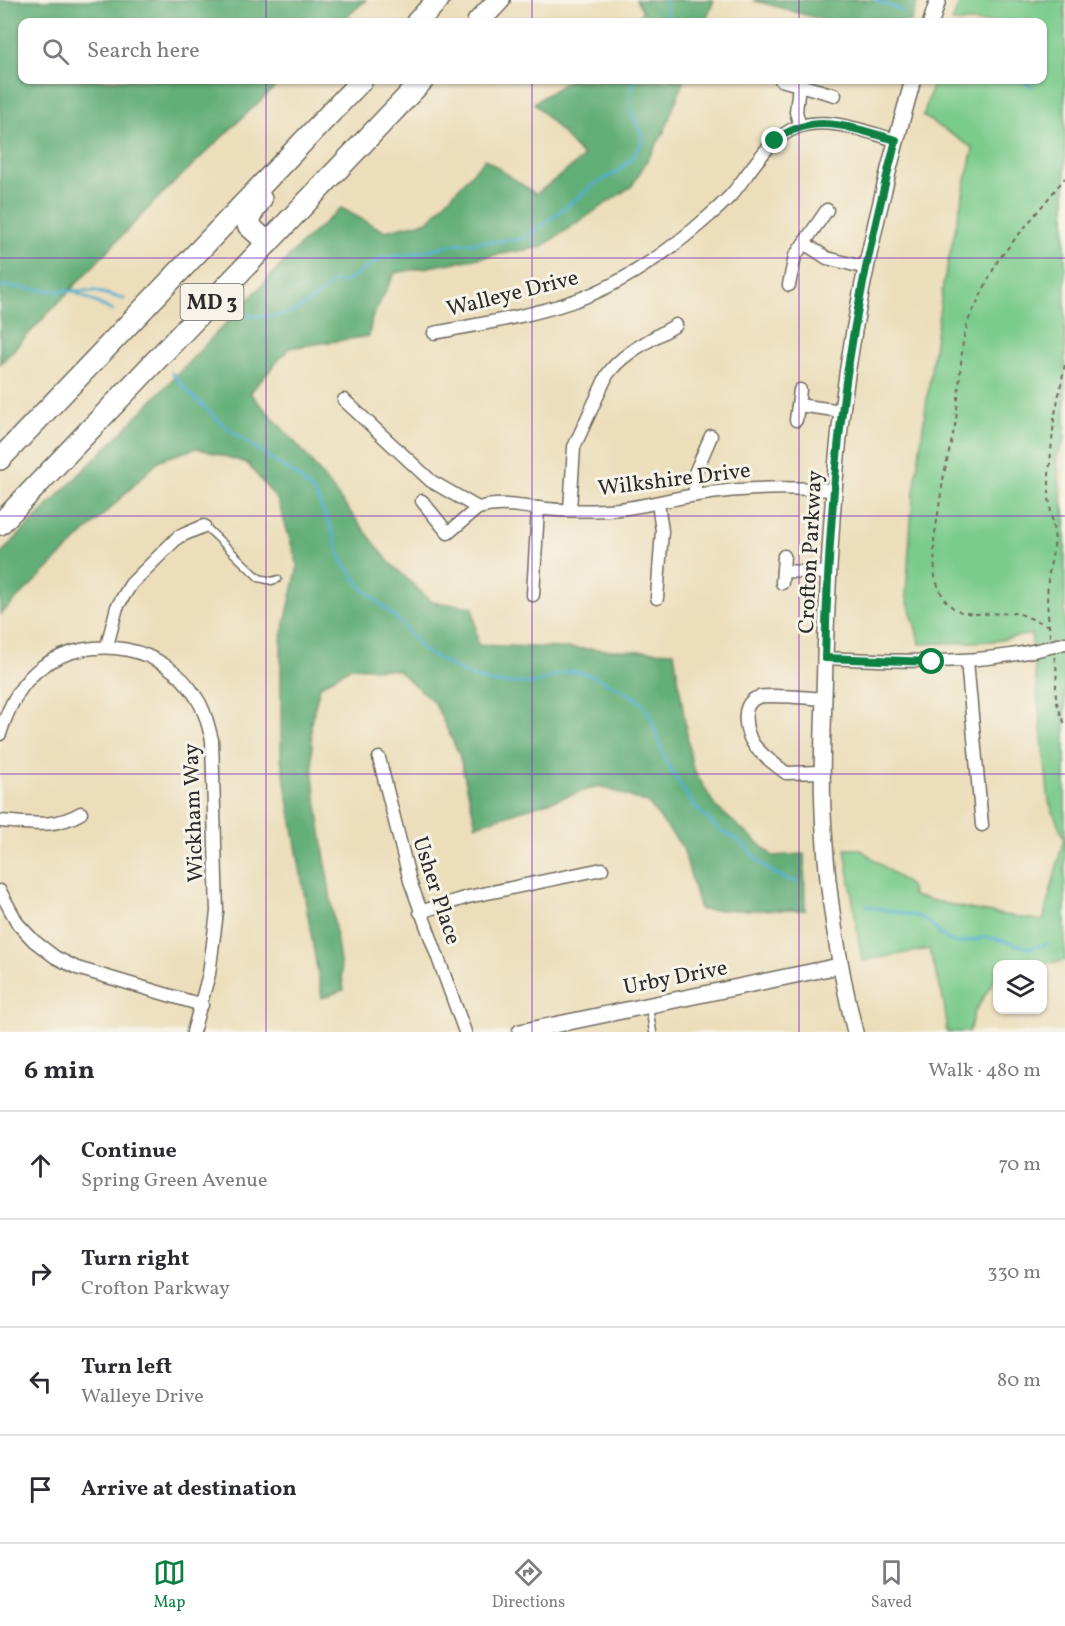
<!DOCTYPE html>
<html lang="en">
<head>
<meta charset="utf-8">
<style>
	:root { --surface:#fff; --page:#f2f2f3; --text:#2b2b33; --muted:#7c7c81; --line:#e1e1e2; --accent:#0b8043 }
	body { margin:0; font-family:Vollkorn,serif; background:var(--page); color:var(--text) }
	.controls { position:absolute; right:18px; bottom:18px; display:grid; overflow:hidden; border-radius:12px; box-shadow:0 2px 4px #0004 }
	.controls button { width:54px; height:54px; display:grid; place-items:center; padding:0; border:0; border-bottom:2px solid var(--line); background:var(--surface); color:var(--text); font:30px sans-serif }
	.stop { position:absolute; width:18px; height:18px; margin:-14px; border:4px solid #0b8043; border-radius:50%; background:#fff }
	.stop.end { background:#0b8043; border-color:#fff; box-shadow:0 2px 6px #0008 }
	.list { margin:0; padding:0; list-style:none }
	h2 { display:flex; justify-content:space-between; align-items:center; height:78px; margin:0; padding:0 24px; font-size:26px }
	h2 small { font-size:20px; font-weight:400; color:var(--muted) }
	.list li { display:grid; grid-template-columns:39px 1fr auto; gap:18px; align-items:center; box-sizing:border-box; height:108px; padding:0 24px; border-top:2px solid var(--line) }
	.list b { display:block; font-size:22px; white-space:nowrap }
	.list p { margin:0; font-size:20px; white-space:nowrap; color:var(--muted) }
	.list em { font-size:20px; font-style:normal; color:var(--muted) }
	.icon { flex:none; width:33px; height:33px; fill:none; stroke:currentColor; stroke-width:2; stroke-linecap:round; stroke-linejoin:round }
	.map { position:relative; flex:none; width:1065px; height:1032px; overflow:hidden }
	.search { position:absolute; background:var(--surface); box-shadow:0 2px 4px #0004; left:18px; right:18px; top:18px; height:66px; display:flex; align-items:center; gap:15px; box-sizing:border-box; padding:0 21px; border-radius:12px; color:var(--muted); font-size:22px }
	.sheet { height:510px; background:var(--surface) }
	nav { display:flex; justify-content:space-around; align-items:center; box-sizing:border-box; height:84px; border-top:2px solid var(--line); background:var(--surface); font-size:16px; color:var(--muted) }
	nav a { display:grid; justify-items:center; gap:3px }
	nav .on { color:var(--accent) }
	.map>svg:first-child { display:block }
	.green { fill:#7acb8c; stroke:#527b5c; stroke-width:1.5 }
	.forest { fill:#63af78; stroke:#476d52; stroke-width:1.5 }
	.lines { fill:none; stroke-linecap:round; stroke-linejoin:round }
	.stream { stroke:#52aed0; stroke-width:3 }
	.service-casing { stroke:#6f6a5d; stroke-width:9 }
	.minor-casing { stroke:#6f6a5d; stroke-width:15 }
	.tertiary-casing { stroke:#6f6a5d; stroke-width:18 }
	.trunk-casing { stroke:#6f6a5d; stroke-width:24 }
	.path { stroke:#6f6a5d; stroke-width:2; stroke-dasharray:4.5 4.5; stroke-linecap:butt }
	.service { stroke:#fff; stroke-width:6 }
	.minor { stroke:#fff; stroke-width:12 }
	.tertiary { stroke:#fff; stroke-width:15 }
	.trunk { stroke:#fff; stroke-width:21 }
	.route { stroke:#0b8043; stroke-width:8 }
	.grid { fill:none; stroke:#7b2cbf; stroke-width:1.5; stroke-opacity:0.55 }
	.labels { text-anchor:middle; stroke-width:6; stroke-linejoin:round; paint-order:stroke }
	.shield { fill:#f7f3e8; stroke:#686764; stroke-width:1.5 }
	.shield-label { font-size:21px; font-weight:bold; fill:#2b2b2b }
	.street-label { font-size:22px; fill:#2b2b2b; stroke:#f7f3e8 }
</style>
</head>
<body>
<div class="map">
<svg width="1065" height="1032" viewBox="0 0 1065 1032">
	<rect width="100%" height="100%" fill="#f7f3e8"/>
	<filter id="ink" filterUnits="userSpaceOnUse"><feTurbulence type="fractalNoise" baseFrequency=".0167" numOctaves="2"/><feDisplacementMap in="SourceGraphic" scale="12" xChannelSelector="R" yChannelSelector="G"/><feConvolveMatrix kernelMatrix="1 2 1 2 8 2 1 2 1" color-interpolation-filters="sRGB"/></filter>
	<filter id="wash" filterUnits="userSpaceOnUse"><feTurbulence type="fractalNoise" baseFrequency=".008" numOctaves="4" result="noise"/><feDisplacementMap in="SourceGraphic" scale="24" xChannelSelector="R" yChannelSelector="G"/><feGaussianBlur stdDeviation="1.35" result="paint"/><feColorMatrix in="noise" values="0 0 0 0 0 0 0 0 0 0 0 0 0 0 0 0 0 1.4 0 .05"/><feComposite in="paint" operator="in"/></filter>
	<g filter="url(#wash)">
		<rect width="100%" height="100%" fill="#ecdebb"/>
		<path class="green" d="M960 0H1065V439L1056 458 1065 519V961L1035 964H998L997 976 974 1013 969 1032H946C948 1005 936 975 929 949L862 961 845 849H860L910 886 913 896 974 910 1043 921 1064 838 1049 802 1031 634 995 641 920 644 906 595 912 506 943 285 973 148 923 116 934 80H1042V22H952Z"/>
		<g class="forest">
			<polygon points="0,0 366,0 341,22 22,22 22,80 282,80 155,201 0,364"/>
			<polygon points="636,0 714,0 705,22 634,22 643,11"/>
			<polygon points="753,0 918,0 911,22 830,22"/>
			<polygon points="569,80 684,80 664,132 632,186 541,247 395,273 372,318 369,336 289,348 250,393 302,450 390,563 432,602 473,607 478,645 674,652 692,766 715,806 773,856 804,854 805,910 700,910 683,848 648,803 599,786 476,825 459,754 434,702 397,670 351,667 320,686 311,723 313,777 344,990 322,998 281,758 281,640 298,566 278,501 247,463 197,448 160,460 0,615 0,554 126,428 304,241 341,208 384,231 428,221 485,159 536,194 584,157 534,103"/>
		</g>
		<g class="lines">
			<g class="stream">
				<polyline points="665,0 669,22"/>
				<polyline points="875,0 902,11"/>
				<polyline points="1022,80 1032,87"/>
				<polyline points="0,286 56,291 95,291 124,299"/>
				<polyline points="77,293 113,311"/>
				<path d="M243 315C288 321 301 311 333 282H346L379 259 412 254 455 244 525 239 595 184 619 171 631 159 641 144 642 135 631 112V90L635 80"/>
				<polyline points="172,373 188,392 227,428 297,476 315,494 331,528 343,563 363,588 400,622 424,651 472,677 495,683 537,683 561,673 574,671 593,676 623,690 642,703 649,713 666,762 689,799 701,813 721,831 735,838 747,848 762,865 777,875 796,882"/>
				<polyline points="867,906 920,917 930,923 941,935 950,941 960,943 988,937 1031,948 1047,944"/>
			</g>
		</g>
	</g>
	<g filter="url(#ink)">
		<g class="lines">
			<g class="service-casing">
				<g id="service">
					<polyline points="205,526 259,578 272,581 278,579"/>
					<polyline points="649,1006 653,1032"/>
				</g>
			</g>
			<g class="minor-casing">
				<g id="minor">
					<polyline points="781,80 835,95"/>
					<polyline points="799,85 796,112 800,126"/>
					<polyline points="804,243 827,258 866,268"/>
					<polyline points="789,285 795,256 827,210"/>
					<path d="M434 333C479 324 527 317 571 302 620 286 671 250 709 216 717 209 725 202 732 194 752 170 768 138 798 127 829 116 866 132 896 140"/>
					<path d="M344 400 431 481 478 508C502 502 513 506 537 508 560 511 583 511 606 510 637 509 666 499 697 495 743 487 788 487 834 490"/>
					<polyline points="798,405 842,411"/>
					<polyline points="796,420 800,390"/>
					<polyline points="695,495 695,473 711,436"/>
					<polyline points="422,501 448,533 478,508"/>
					<path d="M570 510 574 447 607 375C623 352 653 339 676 325"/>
					<polyline points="783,571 828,573"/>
					<polyline points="782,583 784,556"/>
					<polyline points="533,595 538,508"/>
					<polyline points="657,598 662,531 658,503"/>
					<polyline points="107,646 117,607 131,584 178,537 204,526"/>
					<path d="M825 658C908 661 984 667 1065 643"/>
					<polyline points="967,661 982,825"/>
					<path d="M0 734C8 708 20 682 43 666 93 632 165 646 196 697 205 710 208 725 212 740L217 912 209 974 193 1032"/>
					<polyline points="379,758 410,881 465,1032"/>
					<path d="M822 772 786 773C775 764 762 756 754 745 745 733 739 702 759 697 770 694 810 698 824 699"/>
					<path d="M0 821C30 823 54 829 81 813"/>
					<polyline points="0,891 18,924 34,941 55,957 77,968 202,1005"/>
					<polyline points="420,912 468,897 602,869"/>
				</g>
			</g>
			<g class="tertiary-casing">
				<g id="tertiary">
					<polyline points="931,22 938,0"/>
					<polyline points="520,1032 839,966"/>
					<path d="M855 1032C839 966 828 900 824 831 820 773 824 715 825 657 828 575 832 492 842 411 856 298 882 188 913 80"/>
				</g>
			</g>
			<g class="trunk-casing">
				<g id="trunk">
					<polyline points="417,22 438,0"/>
					<polyline points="478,22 499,0"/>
					<polyline points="261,199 247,221 248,225 268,243"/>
					<polyline points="0,459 362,80"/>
					<polyline points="0,524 423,80"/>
				</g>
			</g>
			<g class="path">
				<polyline points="1049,626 1018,613 974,614 961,612 952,607 944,599 935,579 934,540 944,474 956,421 963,341 968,321 998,260 1065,178"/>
				<polyline points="1050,637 1047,602 1048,578 1055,541 1049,498 1049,474 1054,419 1065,364"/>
				<path d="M1054 657C1059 671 1055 682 1056 696 1057 706 1061 715 1065 724"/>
			</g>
			<use href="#service" class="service"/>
			<use href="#minor" class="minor"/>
			<use href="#tertiary" class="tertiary"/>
			<use href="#trunk" class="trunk"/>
		</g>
	</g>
	<g class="lines" filter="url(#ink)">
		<path class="route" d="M775 141C813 110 854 129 896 140 873 229 853 320 842 412 832 494 827 576 825 658L932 662"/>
	</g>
	<path class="grid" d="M266 0V22M532 0V22M799 0V22M266 80V1032M532 80V1032M799 80V1032M0 258H1065M0 516H1065M0 774H1065"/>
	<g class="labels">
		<rect class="shield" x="180.5" y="284" width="63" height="36" rx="4.5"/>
		<g class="shield-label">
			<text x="212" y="309">MD 3</text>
		</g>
		<g class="street-label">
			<text transform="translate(512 292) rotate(-14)" y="8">Walleye Drive</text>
			<text transform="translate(674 478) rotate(-7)" y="8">Wilkshire Drive</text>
			<text transform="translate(809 552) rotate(-87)" y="8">Crofton Parkway</text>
			<text transform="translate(192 813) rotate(-92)" y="8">Wickham Way</text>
			<text transform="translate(438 890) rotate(72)" y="8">Usher Place</text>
			<text transform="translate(675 976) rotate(-11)" y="8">Urby Drive</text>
		</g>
	</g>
</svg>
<div class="controls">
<button><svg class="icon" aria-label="layers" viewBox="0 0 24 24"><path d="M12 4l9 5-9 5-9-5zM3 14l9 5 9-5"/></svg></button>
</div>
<div class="stop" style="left:932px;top:662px"></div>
<div class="stop end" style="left:775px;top:141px"></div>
<div class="search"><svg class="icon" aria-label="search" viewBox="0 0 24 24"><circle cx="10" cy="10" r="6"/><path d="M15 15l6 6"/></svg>Search here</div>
</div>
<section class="sheet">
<h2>6 min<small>Walk · 480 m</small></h2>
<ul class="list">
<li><svg class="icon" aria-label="ahead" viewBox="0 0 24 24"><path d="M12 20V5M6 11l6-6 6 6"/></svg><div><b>Continue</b><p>Spring Green Avenue</p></div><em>70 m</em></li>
<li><svg class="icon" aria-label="right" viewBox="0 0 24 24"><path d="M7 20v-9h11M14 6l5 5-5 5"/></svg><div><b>Turn right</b><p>Crofton Parkway</p></div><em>330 m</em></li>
<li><svg class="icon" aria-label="left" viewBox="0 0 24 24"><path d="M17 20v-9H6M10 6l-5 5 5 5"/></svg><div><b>Turn left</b><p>Walleye Drive</p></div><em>80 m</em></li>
<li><svg class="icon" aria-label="arrive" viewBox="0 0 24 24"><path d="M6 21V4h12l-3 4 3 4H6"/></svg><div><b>Arrive at destination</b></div></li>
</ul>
</section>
<nav>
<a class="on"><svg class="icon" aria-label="map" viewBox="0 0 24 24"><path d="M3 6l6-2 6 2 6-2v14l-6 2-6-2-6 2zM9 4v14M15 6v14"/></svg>Map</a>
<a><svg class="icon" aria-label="directions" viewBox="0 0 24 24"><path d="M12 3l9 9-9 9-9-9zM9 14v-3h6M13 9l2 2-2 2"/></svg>Directions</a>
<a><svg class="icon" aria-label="saved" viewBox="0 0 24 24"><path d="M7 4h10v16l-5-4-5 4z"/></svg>Saved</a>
</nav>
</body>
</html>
